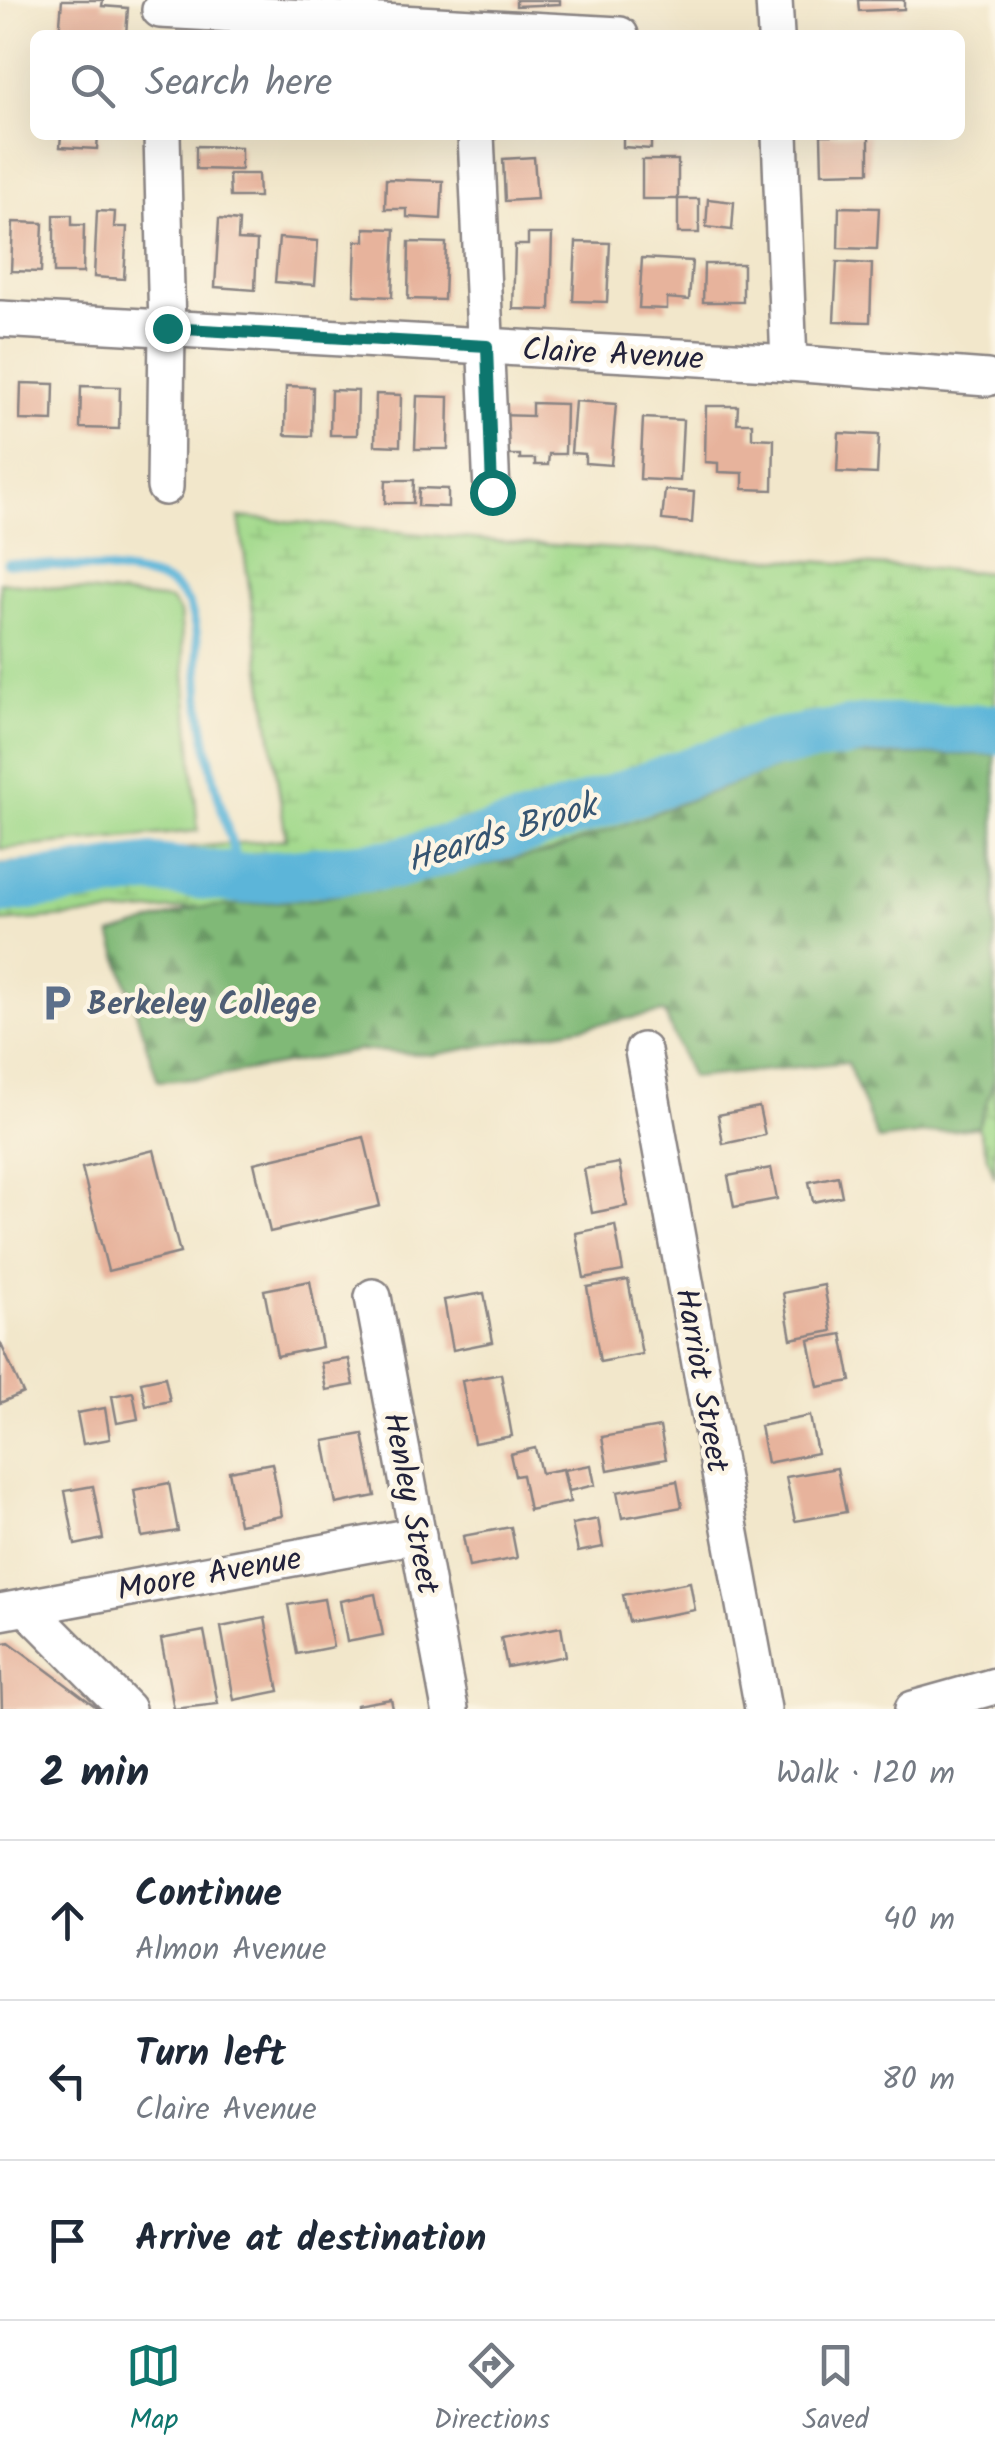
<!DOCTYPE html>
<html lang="en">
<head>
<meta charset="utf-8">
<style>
	:root { --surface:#fff; --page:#f6f6f7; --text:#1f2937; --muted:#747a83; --line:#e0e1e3; --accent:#0f766e }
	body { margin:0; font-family:Kalam,sans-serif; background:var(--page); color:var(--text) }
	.stop { position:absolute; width:30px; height:30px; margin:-22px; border:8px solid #0f766e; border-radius:50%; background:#fff }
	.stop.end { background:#0f766e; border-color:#fff; box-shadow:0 2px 10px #0008 }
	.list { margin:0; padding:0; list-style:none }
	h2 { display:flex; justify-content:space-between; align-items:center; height:130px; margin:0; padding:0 40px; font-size:42px }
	h2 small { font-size:32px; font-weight:400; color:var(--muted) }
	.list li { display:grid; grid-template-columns:65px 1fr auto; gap:30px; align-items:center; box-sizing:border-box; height:160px; padding:0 40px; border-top:2px solid var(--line) }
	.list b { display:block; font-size:38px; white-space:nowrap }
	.list p { margin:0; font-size:32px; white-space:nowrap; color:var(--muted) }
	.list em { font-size:32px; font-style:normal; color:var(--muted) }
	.icon { flex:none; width:55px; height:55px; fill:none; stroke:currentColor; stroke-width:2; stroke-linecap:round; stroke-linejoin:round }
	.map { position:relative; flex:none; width:995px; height:1709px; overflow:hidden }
	.search { position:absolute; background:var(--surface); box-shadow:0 10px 40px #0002; left:30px; right:30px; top:30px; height:110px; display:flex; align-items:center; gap:25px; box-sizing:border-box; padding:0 35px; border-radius:15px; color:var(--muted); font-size:38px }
	.sheet { height:610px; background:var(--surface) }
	nav { display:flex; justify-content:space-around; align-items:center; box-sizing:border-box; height:140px; border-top:2px solid var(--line); background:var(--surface); font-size:28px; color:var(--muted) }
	nav a { display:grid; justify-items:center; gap:5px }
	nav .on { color:var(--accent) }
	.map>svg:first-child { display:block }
	.forest { fill:url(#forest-firs); stroke:#516e59; stroke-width:2.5 }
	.wetland { fill:url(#wetland-marsh); stroke:#627e63; stroke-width:2.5 }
	.park { fill:#a1d98b; stroke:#627e63; stroke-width:2.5 }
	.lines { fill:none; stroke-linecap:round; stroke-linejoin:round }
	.stream { stroke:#5bb5d9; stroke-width:9 }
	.river { stroke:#5bb5d9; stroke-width:50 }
	.building { fill:#e7b39c }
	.minor-casing { stroke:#8a8483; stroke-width:40 }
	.minor { stroke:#fff; stroke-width:35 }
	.route { stroke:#0f766e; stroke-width:12 }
	.labels { text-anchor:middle; stroke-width:9; stroke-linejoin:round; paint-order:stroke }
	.street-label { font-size:32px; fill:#22223b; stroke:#fcf5e5 }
	.service-label { font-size:32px; font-weight:bold; fill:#4e5e75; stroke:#fcf5e5; text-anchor:start }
	.water-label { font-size:35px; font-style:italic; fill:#365572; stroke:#fcf5e5 }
</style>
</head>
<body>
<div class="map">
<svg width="995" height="1709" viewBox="0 0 995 1709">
	<defs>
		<pattern id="forest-firs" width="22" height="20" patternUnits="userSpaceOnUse" patternTransform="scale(2.5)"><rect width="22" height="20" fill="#80b977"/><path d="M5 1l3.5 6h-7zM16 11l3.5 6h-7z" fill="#689663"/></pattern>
		<pattern id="wetland-marsh" width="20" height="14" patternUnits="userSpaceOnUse" patternTransform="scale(2.5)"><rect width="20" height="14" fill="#a1d98b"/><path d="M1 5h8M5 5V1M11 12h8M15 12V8" fill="none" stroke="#8aba79"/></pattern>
	</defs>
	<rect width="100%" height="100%" fill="#fcf5e5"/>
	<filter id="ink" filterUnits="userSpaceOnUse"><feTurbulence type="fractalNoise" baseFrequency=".01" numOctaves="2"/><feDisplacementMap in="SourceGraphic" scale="20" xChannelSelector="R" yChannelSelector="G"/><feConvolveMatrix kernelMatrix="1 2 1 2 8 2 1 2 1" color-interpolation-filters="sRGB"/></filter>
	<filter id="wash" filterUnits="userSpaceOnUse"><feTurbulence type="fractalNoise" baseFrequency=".0048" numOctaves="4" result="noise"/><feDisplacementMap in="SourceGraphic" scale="40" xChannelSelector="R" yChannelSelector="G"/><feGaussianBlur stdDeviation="2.25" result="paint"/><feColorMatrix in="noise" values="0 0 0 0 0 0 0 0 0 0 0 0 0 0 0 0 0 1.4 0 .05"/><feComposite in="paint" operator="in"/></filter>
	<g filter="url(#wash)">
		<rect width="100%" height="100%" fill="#f2e7cb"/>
		<polygon class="forest" points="995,754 995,1079 978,1127 878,1140 847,1062 691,1078 664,1012 433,1055 361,1050 207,1078 158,1081 111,934 199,907 316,899 549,852 808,756"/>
		<g class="wetland">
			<polygon points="239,517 504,542 995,573 995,754 808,756 549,852 316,899 0,922 0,864 286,839"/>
			<polygon points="995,1079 995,1178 978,1127"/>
		</g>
		<polygon class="park" points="0,582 171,600 180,613 198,831 0,849"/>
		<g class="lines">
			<path class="stream" d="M7 563C40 565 150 568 173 586 180 592 189 601 191 610 201 641 197 670 200 701 207 762 224 821 243 879"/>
			<polyline class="river" points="0,889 153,869 243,879 394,864 531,827 771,744 867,729 995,729"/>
		</g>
		<g id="blocks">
			<g class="building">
				<polygon points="62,0 103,0 102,6 128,8 126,35 59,35"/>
				<polygon points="516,0 560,0 560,4 516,6"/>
				<polygon points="858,0 904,0 904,9 859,11"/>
				<polygon points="61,135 98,135 97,149 60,147"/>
				<polygon points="623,135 651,135 651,149 623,147"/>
				<polygon points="821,135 869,135 869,172 822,173"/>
				<polygon points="196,146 241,147 241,170 196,169"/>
				<polygon points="534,157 537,199 505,201 503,159"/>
				<rect x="642" y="160" width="36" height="39"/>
				<polygon points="229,174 258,174 259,197 230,197"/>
				<polygon points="386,179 443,181 441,219 407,217 407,209 385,209"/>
				<rect x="678" y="199" width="21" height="34"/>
				<polygon points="708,199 734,202 732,230 706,227"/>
				<polygon points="839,207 879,208 877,249 838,248"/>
				<polygon points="97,211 115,212 114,227 127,227 124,279 94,277"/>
				<polygon points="54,215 72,215 72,225 84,225 83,273 54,273"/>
				<polygon points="219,219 239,221 238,240 257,241 255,290 215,287"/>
				<polygon points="13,222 43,223 41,272 11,271"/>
				<polygon points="365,228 395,229 392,297 354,295 356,241 365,241"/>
				<polygon points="528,234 552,234 550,310 513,309 515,245 528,245"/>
				<polygon points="279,238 318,241 315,285 275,282"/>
				<polygon points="409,242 446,243 444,300 408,299"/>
				<polygon points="576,242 610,243 607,302 573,301"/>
				<polygon points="642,258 692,261 689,300 667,298 667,309 639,308"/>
				<polygon points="837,262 872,264 870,322 834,321"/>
				<polygon points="704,264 743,264 743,302 703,302"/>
				<polygon points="21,383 54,384 53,421 20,420"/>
				<polygon points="81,386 120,387 119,429 80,428"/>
				<polygon points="286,386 313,387 312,436 285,435"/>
				<polygon points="331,390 358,391 357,435 330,435"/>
				<polygon points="376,394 401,395 400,446 375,445"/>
				<polygon points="417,396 449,397 448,449 415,449"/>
				<polygon points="575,401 616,404 611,465 585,463 585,454 571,453"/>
				<polygon points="532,403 566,404 565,454 549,454 548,465 535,465 535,459 520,459 520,455 498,455 498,415 532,416"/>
				<polygon points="706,406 738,406 737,423 752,423 752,438 774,439 773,490 743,489 743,473 718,472 718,463 705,462"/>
				<polygon points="643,418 683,420 680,481 640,479"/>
				<polygon points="839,433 879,435 877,474 837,472"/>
				<polygon points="386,480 414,480 413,503 385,503"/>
				<polygon points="419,488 448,489 448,507 418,506"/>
				<polygon points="665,490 694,492 692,523 662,520"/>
				<polygon points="759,1107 765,1135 723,1144 718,1115"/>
				<polygon points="364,1137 380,1206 270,1232 254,1163"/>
				<polygon points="154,1150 180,1253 108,1271 82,1168"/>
				<polygon points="619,1163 627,1206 592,1213 584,1169"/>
				<polygon points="771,1168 777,1199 734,1207 728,1176"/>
				<polygon points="838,1176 842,1196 813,1202 809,1182"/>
				<polygon points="615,1225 623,1271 584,1278 576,1233"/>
				<polygon points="628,1280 642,1354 600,1362 587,1287"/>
				<polygon points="310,1281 322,1347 277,1356 264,1290"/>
				<polygon points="824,1285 832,1331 791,1339 783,1293"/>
				<polygon points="484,1293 493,1342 453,1350 444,1300"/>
				<polygon points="842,1334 851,1381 818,1387 809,1340"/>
				<polygon points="0,1342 23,1393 0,1403"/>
				<polygon points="349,1359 354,1385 326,1390 321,1363"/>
				<polygon points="501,1374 512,1436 474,1443 462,1381"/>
				<polygon points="165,1377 170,1401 146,1406 141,1382"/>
				<polygon points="133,1392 138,1419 117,1423 112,1396"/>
				<polygon points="105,1408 110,1439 83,1444 77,1413"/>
				<polygon points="810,1416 817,1453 767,1463 760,1426"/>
				<polygon points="660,1427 666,1459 608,1470 602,1437"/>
				<polygon points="363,1434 375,1496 336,1504 324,1441"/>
				<polygon points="535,1448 541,1473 563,1469 570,1502 529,1510 522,1475 515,1476 510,1454"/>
				<polygon points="272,1463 282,1516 239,1524 229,1471"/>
				<polygon points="591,1465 595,1485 569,1491 564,1470"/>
				<polygon points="837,1468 846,1512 795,1521 786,1477"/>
				<polygon points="677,1481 682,1507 622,1518 617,1492"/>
				<polygon points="169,1483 178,1531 142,1537 134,1490"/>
				<polygon points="93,1486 103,1539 75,1545 65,1491"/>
				<polygon points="598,1519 603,1547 578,1552 572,1524"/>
				<polygon points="511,1527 517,1558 469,1567 463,1536"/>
				<polygon points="690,1582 695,1610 629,1622 623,1595"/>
				<polygon points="375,1594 383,1635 347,1642 340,1601"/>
				<polygon points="324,1599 333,1647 297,1654 288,1605"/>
				<polygon points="265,1618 279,1691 234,1700 221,1627"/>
				<polygon points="561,1627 566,1656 507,1667 501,1638"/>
				<polygon points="204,1631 218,1704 174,1709 161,1639"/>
				<polygon points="9,1642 99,1709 2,1709 0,1644"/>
				<polygon points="391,1699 393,1709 356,1709 356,1705"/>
			</g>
		</g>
	</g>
	<g filter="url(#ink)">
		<use href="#blocks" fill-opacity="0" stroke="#8a8483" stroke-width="2.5"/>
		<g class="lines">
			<g class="minor-casing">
				<g id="minor">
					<polyline points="774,0 776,35"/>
					<polyline points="160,10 620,35"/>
					<polyline points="162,135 167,328 165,487"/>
					<polyline points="476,135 492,492"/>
					<polyline points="780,135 789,363"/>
					<polyline points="0,319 789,363 987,378"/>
					<polyline points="643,1051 763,1709"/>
					<polyline points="373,1297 450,1709"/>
					<polyline points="26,1607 127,1709"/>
					<polyline points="0,1612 418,1535"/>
					<polyline points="913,1709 995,1686"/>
				</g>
			</g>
			<use href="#minor" class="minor"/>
		</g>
	</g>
	<g class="lines" filter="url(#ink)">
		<polyline class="route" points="167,328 487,346 492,492"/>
	</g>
	<defs>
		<g id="parking-bare" transform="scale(3)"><path d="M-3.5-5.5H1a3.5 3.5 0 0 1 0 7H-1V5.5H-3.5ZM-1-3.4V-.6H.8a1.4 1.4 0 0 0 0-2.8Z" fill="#5c6f8a" stroke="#fcf5e5" stroke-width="2.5" paint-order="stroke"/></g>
	</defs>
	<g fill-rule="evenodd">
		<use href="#parking-bare" x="57" y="1003"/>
	</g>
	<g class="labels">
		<g class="street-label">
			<text transform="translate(613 353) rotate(3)" y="11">Claire Avenue</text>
			<text transform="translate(703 1380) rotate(80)" y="11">Harriot Street</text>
			<text transform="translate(412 1503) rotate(79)" y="11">Henley Street</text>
			<text transform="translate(209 1573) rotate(-10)" y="11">Moore Avenue</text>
		</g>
		<g class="service-label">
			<text x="87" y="1014">Berkeley College</text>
		</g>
		<g class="water-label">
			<text transform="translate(501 832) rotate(-17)" y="12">Heards Brook</text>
		</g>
	</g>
</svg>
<div class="stop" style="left:492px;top:492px"></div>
<div class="stop end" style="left:167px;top:328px"></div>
<div class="search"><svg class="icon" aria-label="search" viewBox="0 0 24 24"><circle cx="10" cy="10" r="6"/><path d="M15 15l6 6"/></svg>Search here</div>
</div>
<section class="sheet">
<h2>2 min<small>Walk · 120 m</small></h2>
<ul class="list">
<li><svg class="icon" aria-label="ahead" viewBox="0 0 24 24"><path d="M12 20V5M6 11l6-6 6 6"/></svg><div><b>Continue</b><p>Almon Avenue</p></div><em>40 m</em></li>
<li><svg class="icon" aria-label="left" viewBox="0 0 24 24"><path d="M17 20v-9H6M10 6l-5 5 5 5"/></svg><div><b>Turn left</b><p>Claire Avenue</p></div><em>80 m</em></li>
<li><svg class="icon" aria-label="arrive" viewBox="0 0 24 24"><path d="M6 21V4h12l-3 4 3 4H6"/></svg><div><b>Arrive at destination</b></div></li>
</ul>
</section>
<nav>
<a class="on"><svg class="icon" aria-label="map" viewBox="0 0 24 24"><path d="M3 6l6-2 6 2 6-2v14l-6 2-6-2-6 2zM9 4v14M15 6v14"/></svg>Map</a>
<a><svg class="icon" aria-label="directions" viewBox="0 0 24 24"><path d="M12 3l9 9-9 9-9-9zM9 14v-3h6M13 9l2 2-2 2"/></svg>Directions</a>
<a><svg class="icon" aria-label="saved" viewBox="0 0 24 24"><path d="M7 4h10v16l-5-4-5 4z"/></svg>Saved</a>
</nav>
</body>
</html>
